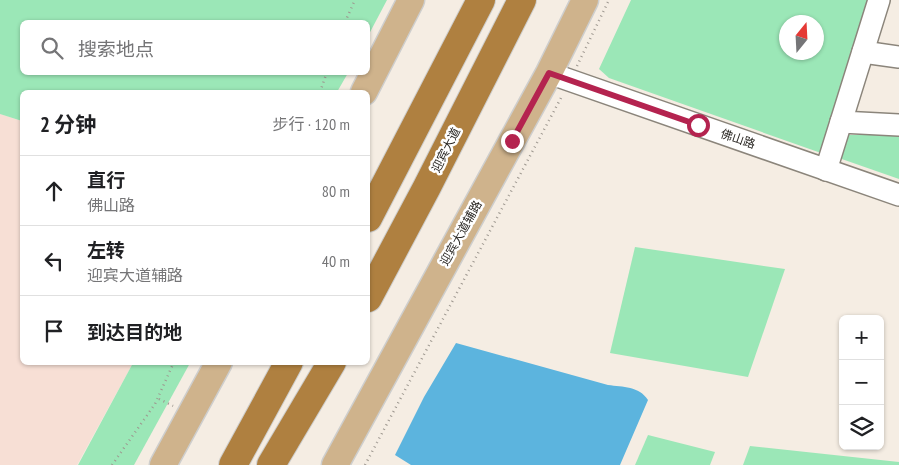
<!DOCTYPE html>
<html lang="zh">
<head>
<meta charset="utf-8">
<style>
	:root { --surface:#fff; --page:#f2f2f2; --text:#202124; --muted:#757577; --line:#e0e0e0 }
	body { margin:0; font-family:"PT Sans Narrow","Noto Sans SC",sans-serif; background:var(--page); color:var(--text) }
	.controls { position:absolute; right:15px; bottom:15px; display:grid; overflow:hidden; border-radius:8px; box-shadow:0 1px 4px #0004 }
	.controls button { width:45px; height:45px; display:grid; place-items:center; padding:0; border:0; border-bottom:1px solid var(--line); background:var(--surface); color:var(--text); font:25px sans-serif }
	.compass { position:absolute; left:779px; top:15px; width:45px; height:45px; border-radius:50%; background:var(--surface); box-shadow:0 1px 4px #0004; rotate:18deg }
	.stop { position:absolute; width:15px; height:15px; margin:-11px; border:4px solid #b4234f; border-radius:50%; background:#fff }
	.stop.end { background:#b4234f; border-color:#fff; box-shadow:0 1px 5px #0008 }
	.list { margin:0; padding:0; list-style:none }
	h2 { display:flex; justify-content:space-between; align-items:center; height:65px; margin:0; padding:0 20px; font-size:21px }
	h2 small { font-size:16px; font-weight:400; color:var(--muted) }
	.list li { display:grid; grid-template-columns:32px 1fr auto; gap:15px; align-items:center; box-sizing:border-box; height:70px; padding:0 20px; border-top:1px solid var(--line) }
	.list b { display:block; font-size:19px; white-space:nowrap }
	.list p { margin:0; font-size:16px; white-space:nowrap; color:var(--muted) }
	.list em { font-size:16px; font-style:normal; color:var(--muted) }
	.icon { flex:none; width:28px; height:28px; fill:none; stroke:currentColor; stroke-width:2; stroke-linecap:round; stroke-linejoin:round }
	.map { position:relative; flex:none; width:899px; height:465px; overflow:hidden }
	.search { position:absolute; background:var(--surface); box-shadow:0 1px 4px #0004; left:20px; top:20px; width:350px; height:55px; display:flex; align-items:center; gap:12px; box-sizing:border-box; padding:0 18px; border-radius:8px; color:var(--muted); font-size:19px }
	.panel { position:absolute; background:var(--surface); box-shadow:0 1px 4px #0004; left:20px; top:90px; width:350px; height:275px; border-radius:8px }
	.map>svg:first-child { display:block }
	.industrial { fill:#f7dfd5 }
	.green { fill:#9be7b7; fill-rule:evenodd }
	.water { fill:#5cb4de }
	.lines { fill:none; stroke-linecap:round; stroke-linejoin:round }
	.minor-casing { stroke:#8b857b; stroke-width:24 }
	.major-casing { stroke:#cececd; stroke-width:29 }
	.highway-casing { stroke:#cececd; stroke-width:30 }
	.path { stroke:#9d978f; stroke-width:2.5; stroke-dasharray:1 4; stroke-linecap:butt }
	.minor { stroke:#fff; stroke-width:21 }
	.major { stroke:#cfb38c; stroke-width:26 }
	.highway { stroke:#af8040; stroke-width:28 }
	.route { stroke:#b4234f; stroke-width:6 }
	.labels { text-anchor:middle; stroke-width:5; stroke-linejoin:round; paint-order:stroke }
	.street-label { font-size:12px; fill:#221f1b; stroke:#fff }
</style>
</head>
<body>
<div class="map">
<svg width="899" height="465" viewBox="0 0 899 465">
	<rect width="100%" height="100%" fill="#f5ede3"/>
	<polygon class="industrial" points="0,114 22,121 22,362 133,363 77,465 0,465"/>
	<g class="green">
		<polygon points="0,0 387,0 368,36 368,22 22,22 22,72 348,73 337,92 22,92 22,121 0,114"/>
		<path d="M631 0H874L848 62 821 153 609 78 599 69ZM786 22H816V52H786Z"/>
		<polygon points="843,135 899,135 899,179 836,157"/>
		<polygon points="635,247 785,269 748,377 610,353"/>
		<polygon points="133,363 190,363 134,465 78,465"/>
		<polygon points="648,435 715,452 710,465 635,465"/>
		<polygon points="750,446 899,462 899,465 743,465"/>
	</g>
	<path class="water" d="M456 343 608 385C623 387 639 386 648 400L620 465H411L395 455 424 397Z"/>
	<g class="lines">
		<g class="minor-casing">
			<g id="minor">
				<polyline points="863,52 899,57"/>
				<polyline points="549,73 899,195"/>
				<polyline points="841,122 899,125"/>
				<polyline points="826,170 879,0"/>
			</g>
		</g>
		<g class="major-casing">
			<g id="major">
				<polyline points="364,92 411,0"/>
				<polyline points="163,465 219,362"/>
				<polyline points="335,465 549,73 585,0"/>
			</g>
		</g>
		<g class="highway-casing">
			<g id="highway">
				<polyline points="368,218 481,0"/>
				<polyline points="368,298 427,187 522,0"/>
				<polyline points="233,465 289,362"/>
				<polyline points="271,465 332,362"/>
			</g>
		</g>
		<g class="path">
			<polyline points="345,22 355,0"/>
			<polyline points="577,66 609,0"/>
			<polyline points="320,92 327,72"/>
			<polyline points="159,399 173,406"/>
			<polyline points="112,465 155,404 174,362"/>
			<polyline points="365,465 562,96"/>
		</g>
		<use href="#minor" class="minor"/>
		<use href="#major" class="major"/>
		<use href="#highway" class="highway"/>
	</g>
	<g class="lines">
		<polyline class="route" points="512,141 549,73 698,125"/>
	</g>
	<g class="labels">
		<g class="street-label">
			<text transform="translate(738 139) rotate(19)" y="4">佛山路</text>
			<text transform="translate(446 150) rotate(-63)" y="4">迎宾大道</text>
			<text transform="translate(461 233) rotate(-61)" y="4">迎宾大道辅路</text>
		</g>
	</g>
</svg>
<div class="controls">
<button>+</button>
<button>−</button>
<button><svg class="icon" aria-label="layers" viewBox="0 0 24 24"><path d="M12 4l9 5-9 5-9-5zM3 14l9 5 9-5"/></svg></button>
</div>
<svg class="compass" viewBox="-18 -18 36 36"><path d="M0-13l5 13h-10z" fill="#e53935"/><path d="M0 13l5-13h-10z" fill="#757577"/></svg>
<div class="stop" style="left:698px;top:125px"></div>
<div class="stop end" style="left:512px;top:141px"></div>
<div class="search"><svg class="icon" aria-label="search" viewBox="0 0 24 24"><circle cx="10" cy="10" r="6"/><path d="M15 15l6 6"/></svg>搜索地点</div>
<section class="panel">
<h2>2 分钟<small>步行 · 120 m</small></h2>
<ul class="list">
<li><svg class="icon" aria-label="ahead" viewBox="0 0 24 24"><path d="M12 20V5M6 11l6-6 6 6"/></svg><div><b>直行</b><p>佛山路</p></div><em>80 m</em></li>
<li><svg class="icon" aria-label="left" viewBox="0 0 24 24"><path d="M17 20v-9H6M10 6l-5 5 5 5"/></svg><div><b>左转</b><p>迎宾大道辅路</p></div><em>40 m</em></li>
<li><svg class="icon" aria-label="arrive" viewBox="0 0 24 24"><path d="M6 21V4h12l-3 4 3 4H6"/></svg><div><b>到达目的地</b></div></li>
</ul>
</section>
</div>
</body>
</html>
